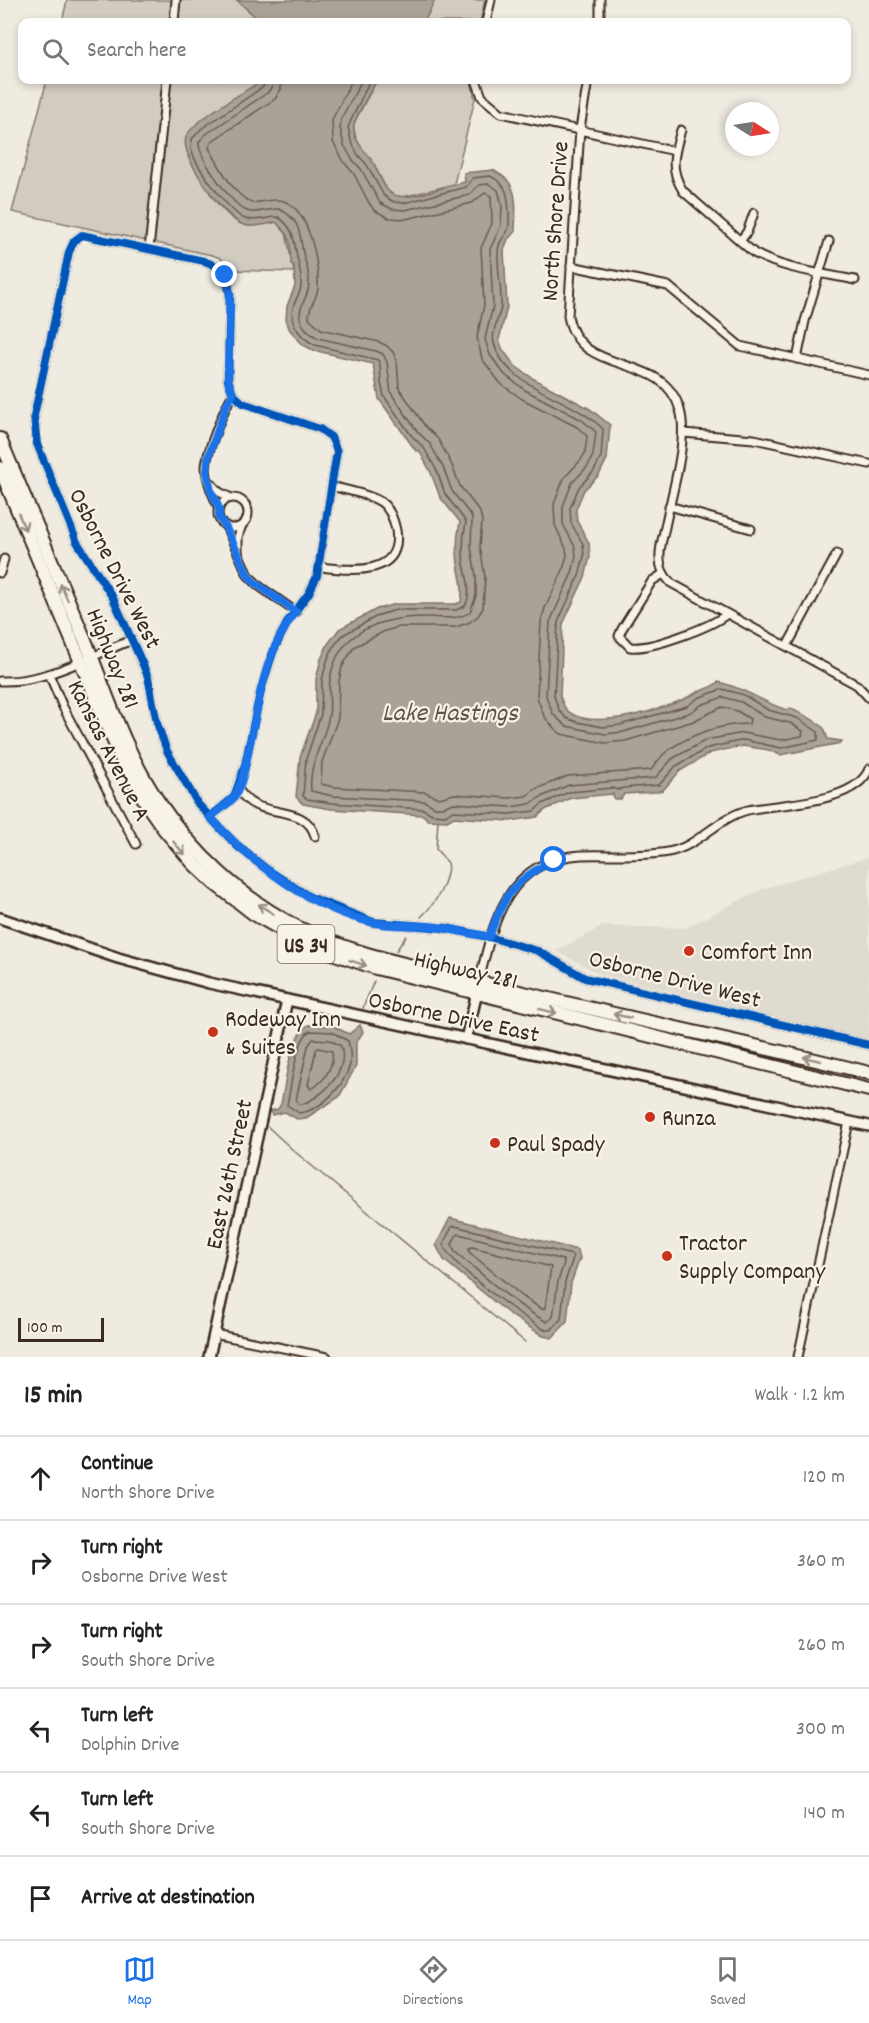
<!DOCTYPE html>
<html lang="en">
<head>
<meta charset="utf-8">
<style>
	:root { --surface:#fff; --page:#f6f6f6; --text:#222; --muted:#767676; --line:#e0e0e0; --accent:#1a73e8 }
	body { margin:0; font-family:Dekko,sans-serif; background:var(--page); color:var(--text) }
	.compass { position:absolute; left:725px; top:102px; width:54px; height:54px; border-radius:50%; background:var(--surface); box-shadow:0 3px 9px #0003; rotate:102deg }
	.scale { position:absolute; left:18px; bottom:15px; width:86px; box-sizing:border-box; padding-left:6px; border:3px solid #3b2a1e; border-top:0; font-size:16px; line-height:21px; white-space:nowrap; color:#3b2a1e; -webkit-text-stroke:4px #f7f3e8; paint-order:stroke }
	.stop { position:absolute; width:18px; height:18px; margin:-14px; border:4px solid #1a73e8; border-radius:50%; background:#fff }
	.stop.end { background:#1a73e8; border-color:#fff; box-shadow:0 2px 6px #0008 }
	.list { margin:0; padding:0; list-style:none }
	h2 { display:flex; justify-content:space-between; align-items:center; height:78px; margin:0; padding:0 24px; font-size:26px }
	h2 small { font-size:20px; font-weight:400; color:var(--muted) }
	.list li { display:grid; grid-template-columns:39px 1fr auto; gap:18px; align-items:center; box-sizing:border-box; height:84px; padding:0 24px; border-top:2px solid var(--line) }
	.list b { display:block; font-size:22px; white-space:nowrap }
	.list p { margin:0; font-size:20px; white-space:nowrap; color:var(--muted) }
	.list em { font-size:20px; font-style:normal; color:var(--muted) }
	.icon { flex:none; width:33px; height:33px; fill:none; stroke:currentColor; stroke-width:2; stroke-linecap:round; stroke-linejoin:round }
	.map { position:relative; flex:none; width:869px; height:1357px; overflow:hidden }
	.search { position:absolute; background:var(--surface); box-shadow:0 3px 9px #0003; left:18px; right:18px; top:18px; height:66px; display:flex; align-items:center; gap:15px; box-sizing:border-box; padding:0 21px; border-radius:12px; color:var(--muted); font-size:22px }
	.sheet { height:582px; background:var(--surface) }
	nav { display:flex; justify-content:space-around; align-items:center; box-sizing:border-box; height:84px; border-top:2px solid var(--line); background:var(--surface); font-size:16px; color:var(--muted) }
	nav a { display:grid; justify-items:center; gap:3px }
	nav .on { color:var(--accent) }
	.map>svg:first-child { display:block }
	.built { fill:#e0dbd0 }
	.green { fill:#d1cbc0; stroke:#867a6f; stroke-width:1.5 }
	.water { fill:#aaa296; stroke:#7e7266; stroke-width:1.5 }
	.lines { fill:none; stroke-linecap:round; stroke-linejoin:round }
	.shore { stroke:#675a4e; stroke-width:1.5 }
	.stream { stroke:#7e7266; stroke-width:1.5 }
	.street-casing { stroke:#3b2a1e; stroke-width:11 }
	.secondary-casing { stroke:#3b2a1e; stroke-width:14 }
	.highway-casing { stroke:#3b2a1e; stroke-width:16 }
	.street { stroke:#f7f3e8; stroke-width:7 }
	.secondary { stroke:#f7f3e8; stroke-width:9 }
	.highway { stroke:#f7f3e8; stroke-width:12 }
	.cycleway-casing { stroke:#f7f3e8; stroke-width:11 }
	.cycleway { stroke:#0057b8; stroke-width:8 }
	.oneway { stroke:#998e83 }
	.route { stroke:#1a73e8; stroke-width:8 }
	.poi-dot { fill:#c8321e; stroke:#f7f3e8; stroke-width:2 }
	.labels { text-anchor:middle; stroke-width:4.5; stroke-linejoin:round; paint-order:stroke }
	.shield { fill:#f7f3e8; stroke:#73665b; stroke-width:1.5 }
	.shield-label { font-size:22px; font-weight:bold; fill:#3b2a1e }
	.street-label { font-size:24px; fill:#3b2a1e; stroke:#f7f3e8 }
	.poi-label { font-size:24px; fill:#3b2a1e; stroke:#f7f3e8; text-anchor:start }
	.water-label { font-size:26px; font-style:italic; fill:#625448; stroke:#f7f3e8 }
</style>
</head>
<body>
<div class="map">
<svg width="869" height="1357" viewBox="0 0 869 1357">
	<rect width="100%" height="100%" fill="#efebe0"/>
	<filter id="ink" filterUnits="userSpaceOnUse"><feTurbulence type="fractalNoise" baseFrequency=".0167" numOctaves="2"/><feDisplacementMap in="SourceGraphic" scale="12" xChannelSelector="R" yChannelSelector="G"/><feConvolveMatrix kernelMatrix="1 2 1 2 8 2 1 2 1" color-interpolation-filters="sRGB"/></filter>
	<g filter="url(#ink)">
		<polygon class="built" points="869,857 869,1038 862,1038 600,974 556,951 603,926 685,928 762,889"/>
		<g class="green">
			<polygon points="67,0 237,0 261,22 62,22"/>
			<polygon points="435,0 485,0 480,22 424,22"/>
			<path d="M47 80H263L196 125 188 157C201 178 220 217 244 225 253 228 267 224 276 222L286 233 294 272 233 270 220 258 212 255 12 212Z"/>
			<polygon points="377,80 471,80 475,99 454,184 403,197 395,196 388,192 372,161 363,151 356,138 353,125"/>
		</g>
		<g class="water">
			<polygon points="237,0 435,0 424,22 261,22"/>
			<path d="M263 80H377C371 91 356 114 354 125 351 139 365 150 372 161 380 172 382 193 398 196 414 199 448 185 465 182L464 173 493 170C498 173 505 177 508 181 519 194 515 217 515 232L508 239 504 250 507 307 499 340 503 350 515 366 534 379 590 409 610 425 607 459 599 475 584 490 576 509 577 521 589 543 590 557 585 577 563 624 560 696C562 702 564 709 569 712 595 731 668 709 694 694 702 689 711 689 718 682 744 687 763 703 787 710L790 708C798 712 821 722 825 730 826 733 826 736 828 739L842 741 841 743 780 755 769 750 743 746 728 749 710 753 680 771 663 790 655 792 624 794 621 799H614L613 794 571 798 545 810 537 817 510 821 454 817 447 821 428 820 423 815 331 809 303 804 296 797 300 757 316 713V679L321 659 328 644 339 629 377 609 396 604H456L461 602C464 588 460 578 458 564 456 550 457 536 460 522L440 497 431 473 419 450 416 451 379 399 373 364 313 350 303 345 290 330 286 321 287 306 295 286 294 265 291 264 290 243 286 233 276 222C267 224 254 228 244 225 225 219 179 156 186 137 193 120 246 91 263 80Z"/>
			<path d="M308 1025 333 1026 349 1034 360 1025 363 1032 356 1043V1066L339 1097 306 1118 297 1119 285 1112 272 1115 270 1111 278 1109 281 1104C286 1082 289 1038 308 1025Z"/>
			<polygon points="450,1218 578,1250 580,1258 571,1283 567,1322 552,1338 543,1336 509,1314 444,1260 436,1245"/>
		</g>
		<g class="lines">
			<g class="shore">
				<path d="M265 80 263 87 201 129 192 139C192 142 191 146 191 149 194 164 230 213 245 219 255 222 268 217 278 217 294 227 294 240 297 257 299 266 302 275 301 285 301 293 295 300 293 307 289 324 301 338 315 345L378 360 380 364 381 383 384 396 411 435 424 448 437 471 445 494 466 522C463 536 462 550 464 564 467 578 472 593 465 606L456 610H396L379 615 343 635 333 647 327 661 322 680 321 714 306 759 303 796 307 799 332 803 423 809 432 814 445 815 454 811 510 814 534 811 542 804 569 792 612 788 618 790 623 788 659 785 676 766 708 748 744 740 781 748 818 740V732L797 718 768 710 744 695 722 689 698 698 687 706 620 725 603 727 577 722 566 718 559 710 554 696 558 622 579 576 584 556 583 544 571 523 570 508 579 487 594 471 601 457 603 429C574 398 505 388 494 343 491 332 499 318 501 307 502 289 497 270 498 252 498 243 503 238 507 232 510 227 509 219 509 214 508 196 508 184 490 176L473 178 466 187 404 203 394 202 384 196 367 165 358 155 351 141 348 127 370 80"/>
				<path d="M273 80 272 87 267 93 205 135 199 142C198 157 232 205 247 211 256 215 269 208 279 209 303 220 299 237 304 257 307 267 311 280 308 290 306 299 299 307 300 317 301 326 310 334 318 338L376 351 383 354 387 362 391 393 417 431 430 444 443 467 452 491 472 517 471 547 476 576V596L470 612C457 621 440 617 425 617 382 617 338 630 330 679 328 691 331 704 329 715 325 742 308 761 311 791L333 796 424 801 435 807H443L454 803 510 807 530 804 539 798 569 785 655 778 672 759 706 740 743 733 781 740 802 736 803 731 790 723 765 717 741 702 723 697 701 705 689 713 623 732 605 734 566 726 553 714 546 696 550 622 572 573 576 556 575 547 563 524V506L572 483 588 466 593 455 596 432 582 420 525 390 505 375 490 355 485 339 493 306 490 249 501 226 502 205 498 190 489 184 479 185 469 195 405 210 392 209 380 203 361 169 352 159 344 145 340 128 341 119 362 80"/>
				<path d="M282 80 281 89 275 99 212 141 209 148C220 166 232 194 252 203 262 202 274 198 284 201 310 211 319 263 318 288 317 299 308 307 309 318L321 329 379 342 387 346 393 352 397 361 399 388 425 426 438 439 451 463 460 486 480 512 482 521 480 546 485 577 483 608 478 616 470 622 456 627H399L385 631 354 647 342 667 339 681 338 718 322 762 321 784 334 787 425 792 439 798 454 794 509 798 526 796 536 789 568 776 651 770C656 764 660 757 666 752 690 734 720 724 749 724L750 719 737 711 722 707 691 722 625 741 605 743 561 734 554 728 544 716 537 697 541 621 545 608 563 570 567 555 566 549 555 525 554 504 564 478 581 460 585 453 587 436 577 427 522 399 501 384 482 359 477 337 484 305 481 248 492 223 491 196 485 193 472 203 406 219 389 218 374 210 369 203 354 174 344 162 333 142 332 120 352 80"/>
				<path d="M310 1031 332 1032 348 1041C350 1047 351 1058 350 1065 344 1086 321 1111 299 1113L287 1105C291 1088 296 1039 310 1031Z"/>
				<path d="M313 1039 330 1040 341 1046C349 1072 323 1097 300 1105L296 1100 308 1046Z"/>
				<path d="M318 1048 332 1051C335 1066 323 1083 311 1089L308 1085 316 1050Z"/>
				<path d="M455 1226 572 1255 573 1258 565 1282 561 1319 551 1330H545C522 1316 452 1268 443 1244L452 1227Z"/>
				<path d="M459 1234 563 1260 564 1263 558 1281 553 1317 547 1322C513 1304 485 1276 455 1252L452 1244 456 1236Z"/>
				<polygon points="472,1247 551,1267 545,1308 542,1309 522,1296 469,1252 469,1248"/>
			</g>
			<g class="stream">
				<path d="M421 917C436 903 448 883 448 863L436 849 438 821"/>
				<polyline points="396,951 406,936"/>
				<polyline points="363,1008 374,981"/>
				<polyline points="268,1127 294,1151 525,1342"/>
			</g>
			<g class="street-casing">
				<g id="street">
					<polyline points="174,22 176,0"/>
					<polyline points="486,22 491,0"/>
					<polyline points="600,22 600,0"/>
					<polyline points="476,80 482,97 501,113 675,151"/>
					<path d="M588 80 580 129 568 316C580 380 663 349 680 410 689 439 671 496 665 527 663 537 659 548 660 559 660 569 664 576 671 583L857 685 869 698"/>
					<path d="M681 130C674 155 669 168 683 191L754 253C784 270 822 273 855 280"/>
					<polyline points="740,241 747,232 754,213"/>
					<polyline points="149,249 167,80"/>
					<polyline points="571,266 668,286 740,346 869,375"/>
					<polyline points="797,359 805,321 829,241"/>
					<polyline points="683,433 754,439 869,464"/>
					<polyline points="210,482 219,492 231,498"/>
					<circle cx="233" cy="513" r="15"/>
					<polyline points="669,506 751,529"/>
					<path d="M219 508C213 496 206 481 206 467 207 450 224 409 233 394"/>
					<polyline points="226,526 248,575 259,586 296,612"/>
					<polyline points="238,551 238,537 242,525"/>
					<path d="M320 567C349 570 403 578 396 530 394 520 389 508 381 502 367 493 347 491 332 486"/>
					<polyline points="0,573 4,559"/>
					<path d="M663 574 652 581 622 629 619 636 630 647C650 650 711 627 727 614"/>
					<polyline points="787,646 837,554"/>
					<polyline points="49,674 63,707 136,844"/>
					<path d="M0 681C46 683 90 656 132 640"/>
					<path d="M238 789C242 795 248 802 255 805 276 815 308 809 315 836"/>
					<path d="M210 817 234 797 245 765 261 690 273 652 288 621 309 593 317 576 337 451 331 437 320 429 243 403 233 394 228 380 230 295C227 277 222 267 204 261L82 235 74 241 69 252 34 416 37 444 77 542 113 598 143 665 148 677 157 723 167 751 198 804 237 846 265 868 310 897 373 922 446 928 489 937 538 951 585 978 869 1045"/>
					<path d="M479 982C493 922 507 859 581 855 609 854 640 857 668 852 698 847 718 817 748 810 781 803 855 804 869 769"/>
					<polyline points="214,1334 327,1357"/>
					<polyline points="798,1357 849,1122"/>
				</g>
			</g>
			<g class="secondary-casing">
				<g id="secondary">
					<polyline points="0,918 118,958 209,983 869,1126"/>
					<polyline points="466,1039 478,988"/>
					<polyline points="209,1357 287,1000"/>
				</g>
			</g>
			<g class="highway-casing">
				<g id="highway">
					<path d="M0 439C28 506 57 573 85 640 107 695 125 752 158 801 193 853 241 898 297 927 355 956 420 967 483 983 611 1015 741 1041 869 1073"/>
					<polyline points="0,468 123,763 148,806 164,829 194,864 214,883 254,914 309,945 376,968 869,1090"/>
				</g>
			</g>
			<use href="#street" class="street"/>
			<use href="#secondary" class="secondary"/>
			<use href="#highway" class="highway"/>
			<g class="cycleway-casing">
				<path id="cycleway" d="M210 817 234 797 245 765 261 690 273 652 288 621 309 593 317 576 337 451 331 437 320 429 243 403 233 394 228 380 230 295C227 277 222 267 204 261L82 235 74 241 69 252 34 416 37 444 77 542 113 598 143 665 148 677 157 723 167 751 198 804 237 846 265 868 310 897 373 922 446 928 489 937 538 951 585 978 869 1045"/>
			</g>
			<use href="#cycleway" class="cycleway"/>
		</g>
		<defs><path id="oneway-shaft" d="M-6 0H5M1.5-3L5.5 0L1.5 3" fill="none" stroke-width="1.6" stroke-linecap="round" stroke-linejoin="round" transform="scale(1.5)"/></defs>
		<g class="oneway">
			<use href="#oneway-shaft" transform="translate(22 522) rotate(67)"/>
			<use href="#oneway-shaft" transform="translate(64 592) rotate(-114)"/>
			<use href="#oneway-shaft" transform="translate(179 848) rotate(48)"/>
			<use href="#oneway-shaft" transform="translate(266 909) rotate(-147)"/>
			<use href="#oneway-shaft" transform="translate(358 963) rotate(18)"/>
			<use href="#oneway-shaft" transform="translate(548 1011) rotate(14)"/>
			<use href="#oneway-shaft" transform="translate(622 1016) rotate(-167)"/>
			<use href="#oneway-shaft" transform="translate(812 1059) rotate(-167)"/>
		</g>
	</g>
	<g class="lines" filter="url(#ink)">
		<path class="route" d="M225 275 228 281 230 295 228 380 233 394 226 406 208 458 207 472 211 491 219 508V518L225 526 248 575 254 582 296 612C265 649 259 701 249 747 246 763 243 782 235 796 229 804 218 811 210 817 250 862 314 911 375 923 392 926 409 925 426 926 447 928 468 933 489 937 504 896 513 880 554 860"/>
	</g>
	<g class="poi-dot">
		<circle cx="689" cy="951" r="6"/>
		<circle cx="213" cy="1032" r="6"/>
		<circle cx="650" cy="1117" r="6"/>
		<circle cx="495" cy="1143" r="6"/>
		<circle cx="667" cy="1256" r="6"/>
	</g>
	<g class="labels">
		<rect class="shield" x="277.5" y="925" width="57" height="38" rx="4.5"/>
		<g class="shield-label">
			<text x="306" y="952">US 34</text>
		</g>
		<g class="street-label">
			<text transform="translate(554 221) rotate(-86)" y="8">North Shore Drive</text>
			<text transform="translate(116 568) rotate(63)" y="8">Osborne Drive West</text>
			<text transform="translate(114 658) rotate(68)" y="8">Highway 281</text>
			<text transform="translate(110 750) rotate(63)" y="8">Kansas Avenue A</text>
			<text transform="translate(466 969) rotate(13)" y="8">Highway 281</text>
			<text transform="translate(675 978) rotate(14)" y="8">Osborne Drive West</text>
			<text transform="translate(454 1016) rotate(12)" y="8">Osborne Drive East</text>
			<text transform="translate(228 1174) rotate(-78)" y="8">East 26th Street</text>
		</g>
		<g class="poi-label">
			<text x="701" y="959">Comfort Inn</text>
			<text x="225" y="1026">Rodeway Inn<tspan x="225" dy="28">&amp; Suites</tspan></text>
			<text x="662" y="1125">Runza</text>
			<text x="507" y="1151">Paul Spady</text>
			<text x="679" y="1250">Tractor<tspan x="679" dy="28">Supply Company</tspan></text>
		</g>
		<g class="water-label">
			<text x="450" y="720">Lake Hastings</text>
		</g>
	</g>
</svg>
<svg class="compass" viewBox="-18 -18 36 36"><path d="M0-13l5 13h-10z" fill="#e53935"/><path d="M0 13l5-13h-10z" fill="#767676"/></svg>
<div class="scale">100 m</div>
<div class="stop" style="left:554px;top:860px"></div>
<div class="stop end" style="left:225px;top:275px"></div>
<div class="search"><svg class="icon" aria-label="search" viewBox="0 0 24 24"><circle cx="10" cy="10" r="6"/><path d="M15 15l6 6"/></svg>Search here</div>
</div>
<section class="sheet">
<h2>15 min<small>Walk · 1.2 km</small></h2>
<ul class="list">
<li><svg class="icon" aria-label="ahead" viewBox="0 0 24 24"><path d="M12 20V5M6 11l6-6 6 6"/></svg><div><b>Continue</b><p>North Shore Drive</p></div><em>120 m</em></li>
<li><svg class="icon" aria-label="right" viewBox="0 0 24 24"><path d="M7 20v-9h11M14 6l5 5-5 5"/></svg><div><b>Turn right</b><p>Osborne Drive West</p></div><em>360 m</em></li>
<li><svg class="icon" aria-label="right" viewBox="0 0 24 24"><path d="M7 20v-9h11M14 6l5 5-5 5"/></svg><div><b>Turn right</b><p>South Shore Drive</p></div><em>260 m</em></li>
<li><svg class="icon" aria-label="left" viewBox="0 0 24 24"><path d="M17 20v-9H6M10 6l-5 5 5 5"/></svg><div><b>Turn left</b><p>Dolphin Drive</p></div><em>300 m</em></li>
<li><svg class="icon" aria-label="left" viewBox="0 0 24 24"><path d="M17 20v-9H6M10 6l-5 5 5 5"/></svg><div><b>Turn left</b><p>South Shore Drive</p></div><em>140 m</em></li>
<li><svg class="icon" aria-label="arrive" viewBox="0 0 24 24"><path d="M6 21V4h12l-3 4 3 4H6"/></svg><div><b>Arrive at destination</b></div></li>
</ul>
</section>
<nav>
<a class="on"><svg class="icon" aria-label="map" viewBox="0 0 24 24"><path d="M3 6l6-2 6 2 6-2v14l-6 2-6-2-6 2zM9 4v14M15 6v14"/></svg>Map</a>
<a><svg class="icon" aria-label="directions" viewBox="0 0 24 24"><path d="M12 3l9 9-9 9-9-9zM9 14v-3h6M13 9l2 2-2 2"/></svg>Directions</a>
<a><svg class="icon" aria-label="saved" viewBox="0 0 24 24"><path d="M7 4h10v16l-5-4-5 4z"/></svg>Saved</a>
</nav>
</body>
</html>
